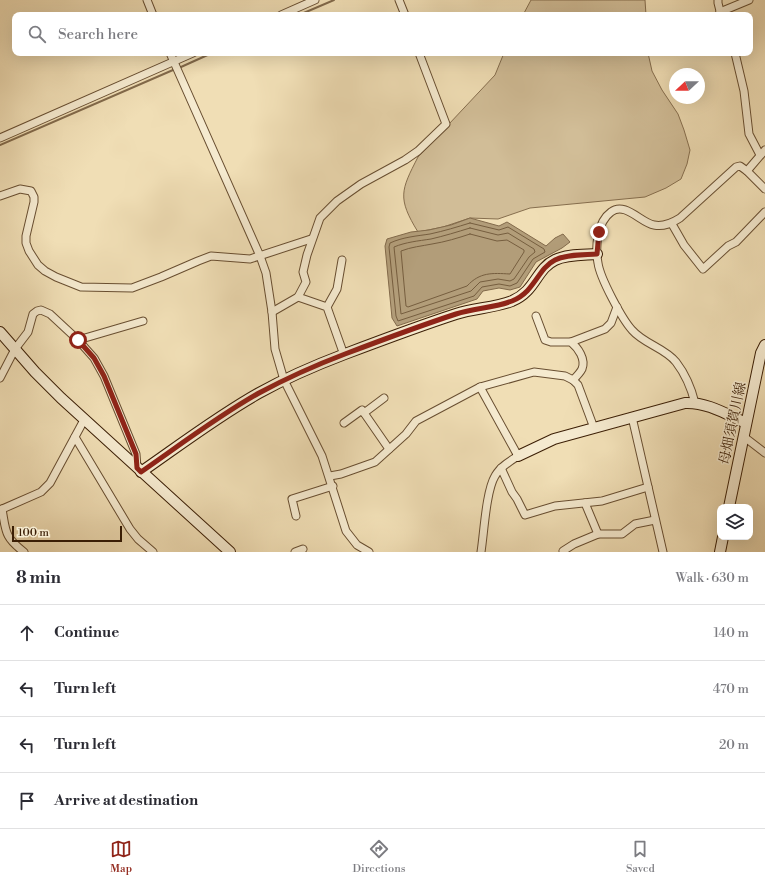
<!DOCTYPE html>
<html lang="en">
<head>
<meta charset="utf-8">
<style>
	:root { --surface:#fff; --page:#f7f7f7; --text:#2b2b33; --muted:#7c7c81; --line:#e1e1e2; --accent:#8f2418 }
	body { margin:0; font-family:"Libre Bodoni","Noto Serif JP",serif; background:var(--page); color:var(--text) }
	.controls { position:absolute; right:12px; bottom:12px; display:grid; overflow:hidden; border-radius:8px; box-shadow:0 4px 16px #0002 }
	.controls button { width:36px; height:36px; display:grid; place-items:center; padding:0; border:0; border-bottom:1px solid var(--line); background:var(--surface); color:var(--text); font:20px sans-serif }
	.compass { position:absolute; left:669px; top:68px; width:36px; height:36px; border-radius:50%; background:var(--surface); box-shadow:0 4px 16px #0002; rotate:248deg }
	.scale { position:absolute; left:12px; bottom:10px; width:110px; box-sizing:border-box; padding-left:4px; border:2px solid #3b1e05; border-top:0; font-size:11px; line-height:14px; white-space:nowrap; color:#3b1e05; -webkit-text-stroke:3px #f5eacf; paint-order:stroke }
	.stop { position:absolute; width:12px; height:12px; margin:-9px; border:3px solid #8f2418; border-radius:50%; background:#fff }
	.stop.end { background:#8f2418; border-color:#fff; box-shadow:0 1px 4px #0008 }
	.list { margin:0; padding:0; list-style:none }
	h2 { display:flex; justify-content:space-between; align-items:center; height:52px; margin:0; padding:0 16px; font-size:17px }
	h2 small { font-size:13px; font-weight:400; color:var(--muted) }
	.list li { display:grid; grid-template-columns:26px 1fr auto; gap:12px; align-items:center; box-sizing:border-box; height:56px; padding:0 16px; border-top:1px solid var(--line) }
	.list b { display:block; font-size:15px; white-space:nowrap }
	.list em { font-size:13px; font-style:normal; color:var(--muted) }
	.icon { flex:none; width:22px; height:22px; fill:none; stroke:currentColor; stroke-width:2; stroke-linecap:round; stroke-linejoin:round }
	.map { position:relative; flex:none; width:765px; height:552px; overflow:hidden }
	.search { position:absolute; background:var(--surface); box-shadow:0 4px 16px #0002; left:12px; right:12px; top:12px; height:44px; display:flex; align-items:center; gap:10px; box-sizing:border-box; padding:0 14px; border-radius:8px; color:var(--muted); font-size:15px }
	.sheet { height:276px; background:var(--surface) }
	nav { display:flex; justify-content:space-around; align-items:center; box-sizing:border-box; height:56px; border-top:1px solid var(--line); background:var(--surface); font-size:11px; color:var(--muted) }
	nav a { display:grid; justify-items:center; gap:2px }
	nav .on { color:var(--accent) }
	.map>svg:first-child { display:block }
	.green { fill:#d1bd97; stroke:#866e4e }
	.water { fill:#b29d79; stroke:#826a4b }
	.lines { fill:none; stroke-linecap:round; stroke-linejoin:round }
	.shore { stroke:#765e3f; stroke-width:1 }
	.stream { stroke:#826a4b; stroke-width:2 }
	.street-casing { stroke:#684e31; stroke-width:9 }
	.secondary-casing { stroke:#3b1e05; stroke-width:12 }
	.street { stroke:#f5eacf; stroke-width:7 }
	.secondary { stroke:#f5eacf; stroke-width:10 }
	.route { stroke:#8f2418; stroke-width:5 }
	.labels { text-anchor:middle; stroke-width:3; stroke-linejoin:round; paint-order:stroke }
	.street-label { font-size:14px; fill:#3b1e05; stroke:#f5eacf }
</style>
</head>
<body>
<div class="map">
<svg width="765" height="552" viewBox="0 0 765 552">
	<rect width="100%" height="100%" fill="#f0deb5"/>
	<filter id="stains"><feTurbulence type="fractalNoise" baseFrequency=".005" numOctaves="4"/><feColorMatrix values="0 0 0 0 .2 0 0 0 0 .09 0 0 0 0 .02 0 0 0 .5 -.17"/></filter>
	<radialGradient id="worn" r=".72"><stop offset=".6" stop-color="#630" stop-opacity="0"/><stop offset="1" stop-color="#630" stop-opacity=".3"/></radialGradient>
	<g class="green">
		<polygon points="531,0 645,0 646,15 523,15"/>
		<path d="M504 53H648L652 71 662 90 678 114 684 130 690 150 687 164 681 179 666 188 645 197 530 208 498 219 470 218 443 227 418 232C397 198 401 190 418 157L495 75Z"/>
	</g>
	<polygon class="water" points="470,218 499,226 507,222 546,246 555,238 563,234 570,242 562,248 536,262 520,287 510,290 499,288 483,291 477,299 397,326 392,318 385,246 387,239 411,232 429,230 451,225"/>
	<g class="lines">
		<g class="shore">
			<path d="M470 223 499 230 508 227 544 249 545 252 533 259 517 283 510 286 499 284 482 287 474 296 398 321 396 316 389 247 390 243C403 237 417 236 430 234 444 231 457 227 470 223Z"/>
			<path d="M470 228 498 235 508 233 534 249 535 252 529 257 514 279 510 281 498 279 480 282 471 291 401 314 394 247C406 242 418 241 431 239 444 236 457 232 470 228Z"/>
			<path d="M470 234 497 241 507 240 524 250V252L510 274C492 273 480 272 467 286L408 307 406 306 401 251C411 247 422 246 432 244 445 242 458 238 470 234Z"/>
		</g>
		<g class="stream">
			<polyline points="299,15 334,0"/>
			<polyline points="181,67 212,53"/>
			<polyline points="0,145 173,70"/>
		</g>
		<g class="street-casing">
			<g id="street">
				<polyline points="147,0 153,15"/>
				<polyline points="399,0 405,15"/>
				<polyline points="718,0 718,3 721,15"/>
				<polyline points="720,12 749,0"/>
				<polyline points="281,15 315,0"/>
				<polyline points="170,53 260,256 266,273 272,312 275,349 284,380 322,456 346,531 357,545 369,552"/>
				<polyline points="735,53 744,91 749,134 760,155"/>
				<polyline points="0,138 193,53"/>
				<polyline points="747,171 765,189"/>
				<polyline points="0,196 20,189 31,191 34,197 34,202 26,236 26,243 29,251 38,265 45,271 56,277 81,287 132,288 161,277 198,261 211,256 250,259 311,239"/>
				<polyline points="672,224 684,245 703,269 728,246 736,242 765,212"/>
				<polyline points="298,297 327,307 344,355"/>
				<polyline points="327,307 337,289 342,260"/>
				<polyline points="272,312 298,297 306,282 303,272 307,255 320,218 337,201 361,184 405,160 418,151 446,124 419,53"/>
				<path d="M536 316 545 340 551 342H571C578 348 586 359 582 369 580 373 576 377 573 380"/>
				<polyline points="78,340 143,321"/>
				<polyline points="571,342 605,329 611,323 617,307"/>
				<polyline points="0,378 15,349 28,332 33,314 37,311 41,310 50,314 78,340 94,358 104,376 136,454 137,468"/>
				<polyline points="480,387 534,372 565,376 573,380 578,385 594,428"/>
				<path d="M695 403C691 387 686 375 676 362 665 348 644 344 632 330 622 319 600 278 598 263 595 248 597 222 611 212 625 201 641 223 654 225 664 227 672 223 680 218L736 167 740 166 747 171 765 150"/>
				<polyline points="364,413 384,398"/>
				<polyline points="632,417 663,552"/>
				<polyline points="344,423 362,410 389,449"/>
				<polyline points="743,436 765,453"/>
				<polyline points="75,437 130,529 138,539 153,552"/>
				<polyline points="501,468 512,492 517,499 525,515 555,506 602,501 648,487"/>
				<path d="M330 476 341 474 375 462 406 434 416 421 480 387 518 456C510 461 500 467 495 476 486 491 484 533 481 552"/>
				<polyline points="585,503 598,534"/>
				<path d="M2 509C6 531 4 537 24 552"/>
				<polyline points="0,510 41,492 50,483 84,420"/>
				<polyline points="296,516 292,499 333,486"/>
				<polyline points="563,551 574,544 598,534 622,534 635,524 655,520"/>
				<polyline points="295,552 303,549"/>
			</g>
		</g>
		<g class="secondary-casing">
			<g id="secondary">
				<polyline points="0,332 35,372 61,398 230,552"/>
				<path d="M518 456 554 439 685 403C707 402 726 414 746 423"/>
				<path d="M141 472C180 445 218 416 259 393 286 378 316 365 345 354 382 340 419 326 456 314 474 308 494 308 512 301 536 291 536 269 555 260 567 254 584 255 597 254"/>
				<polyline points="729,507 761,353 765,345"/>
				<polyline points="720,552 723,537"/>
			</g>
		</g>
		<use href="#street" class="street"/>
		<use href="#secondary" class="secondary"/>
	</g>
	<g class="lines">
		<path class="route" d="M78 340 94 358 104 376 136 454 137 468 141 472C180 445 218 416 259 393 287 378 316 365 345 354 382 340 419 326 456 314 474 308 494 308 512 301 536 291 537 269 555 260 567 254 584 255 597 254L599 232"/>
	</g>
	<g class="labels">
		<g class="street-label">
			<text transform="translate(732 423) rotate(-78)" y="5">母畑須賀川線</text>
		</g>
	</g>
	<rect width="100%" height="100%" filter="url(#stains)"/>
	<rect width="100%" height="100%" fill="url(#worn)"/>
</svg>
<div class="controls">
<button><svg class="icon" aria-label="layers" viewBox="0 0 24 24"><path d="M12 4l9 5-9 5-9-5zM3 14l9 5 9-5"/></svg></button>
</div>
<svg class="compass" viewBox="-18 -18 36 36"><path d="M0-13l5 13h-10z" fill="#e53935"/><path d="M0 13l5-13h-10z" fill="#7c7c81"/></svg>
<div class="scale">100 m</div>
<div class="stop" style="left:78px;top:340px"></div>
<div class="stop end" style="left:599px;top:232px"></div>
<div class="search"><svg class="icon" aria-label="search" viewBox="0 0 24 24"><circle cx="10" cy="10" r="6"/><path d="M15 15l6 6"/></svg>Search here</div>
</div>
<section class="sheet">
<h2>8 min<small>Walk · 630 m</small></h2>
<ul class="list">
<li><svg class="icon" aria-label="ahead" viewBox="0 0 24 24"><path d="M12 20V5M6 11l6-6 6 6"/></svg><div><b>Continue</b></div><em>140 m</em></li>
<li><svg class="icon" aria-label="left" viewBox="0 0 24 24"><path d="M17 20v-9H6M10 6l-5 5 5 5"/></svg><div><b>Turn left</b></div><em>470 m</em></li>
<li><svg class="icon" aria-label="left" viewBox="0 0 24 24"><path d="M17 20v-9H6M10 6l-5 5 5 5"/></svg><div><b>Turn left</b></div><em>20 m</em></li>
<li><svg class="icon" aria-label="arrive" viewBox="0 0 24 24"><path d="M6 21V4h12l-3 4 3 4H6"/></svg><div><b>Arrive at destination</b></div></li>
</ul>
</section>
<nav>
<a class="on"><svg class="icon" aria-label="map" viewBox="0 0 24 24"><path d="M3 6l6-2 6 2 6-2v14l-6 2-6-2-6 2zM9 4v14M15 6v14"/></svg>Map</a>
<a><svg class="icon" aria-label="directions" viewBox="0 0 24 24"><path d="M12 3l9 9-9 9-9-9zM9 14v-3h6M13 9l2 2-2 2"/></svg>Directions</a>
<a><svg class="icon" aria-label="saved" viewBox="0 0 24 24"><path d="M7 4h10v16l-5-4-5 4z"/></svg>Saved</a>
</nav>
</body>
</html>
